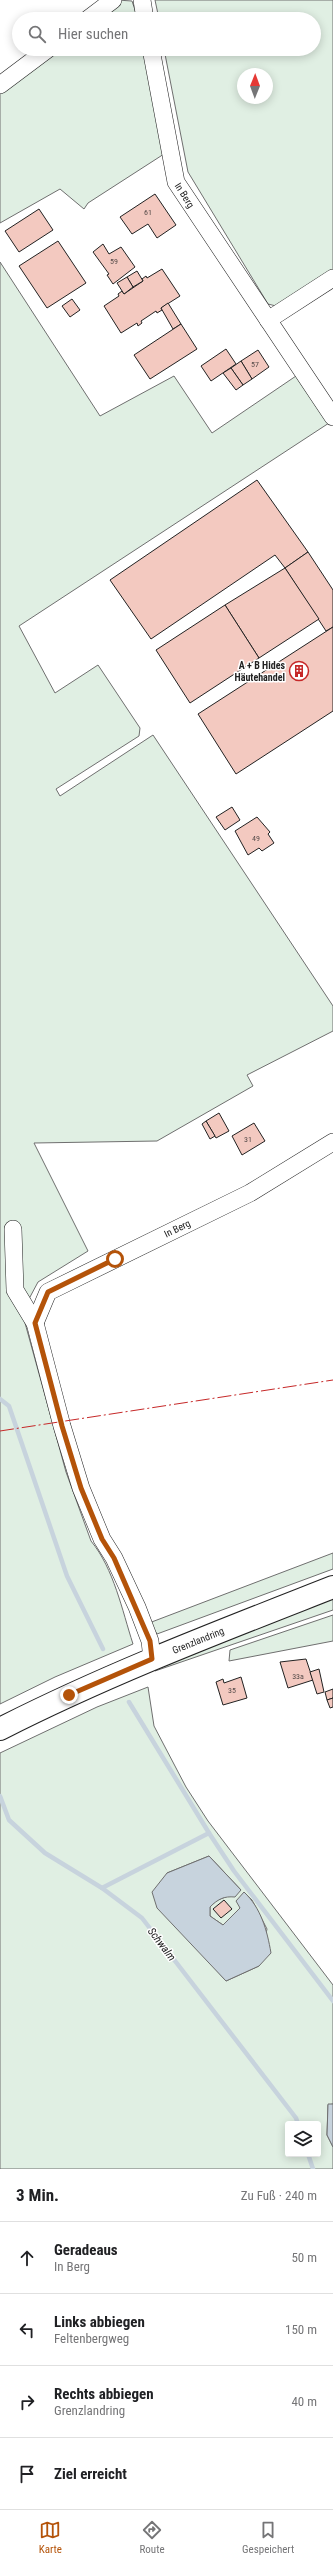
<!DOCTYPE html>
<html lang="de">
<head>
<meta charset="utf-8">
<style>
	:root { --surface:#fff; --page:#f6f6f6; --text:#202124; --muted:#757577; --line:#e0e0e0; --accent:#b45309 }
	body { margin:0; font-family:"Roboto Condensed",sans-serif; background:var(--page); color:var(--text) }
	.controls { position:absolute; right:12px; bottom:12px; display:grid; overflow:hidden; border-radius:4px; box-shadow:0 2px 10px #0003 }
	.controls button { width:36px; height:36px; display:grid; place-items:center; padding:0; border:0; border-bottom:1px solid var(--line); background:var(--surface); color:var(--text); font:20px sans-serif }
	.compass { position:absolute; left:237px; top:68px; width:36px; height:36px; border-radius:50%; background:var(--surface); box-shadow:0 2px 10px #0003; rotate:1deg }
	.stop { position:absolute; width:12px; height:12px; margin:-9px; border:3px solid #b45309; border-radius:50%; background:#fff }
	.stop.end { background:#b45309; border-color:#fff; box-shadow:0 1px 4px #0008 }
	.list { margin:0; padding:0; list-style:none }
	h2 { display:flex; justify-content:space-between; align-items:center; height:52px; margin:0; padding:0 16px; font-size:17px }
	h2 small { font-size:13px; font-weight:400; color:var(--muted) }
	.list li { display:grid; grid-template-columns:26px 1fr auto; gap:12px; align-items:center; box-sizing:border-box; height:72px; padding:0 16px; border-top:1px solid var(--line) }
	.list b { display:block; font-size:15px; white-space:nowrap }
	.list p { margin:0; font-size:13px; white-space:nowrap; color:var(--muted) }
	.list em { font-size:13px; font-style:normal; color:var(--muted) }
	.icon { flex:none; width:22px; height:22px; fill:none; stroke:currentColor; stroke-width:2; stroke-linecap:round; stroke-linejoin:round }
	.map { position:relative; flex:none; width:333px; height:2169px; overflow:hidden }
	.search { position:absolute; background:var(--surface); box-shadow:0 2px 10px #0003; left:12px; right:12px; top:12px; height:44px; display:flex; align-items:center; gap:10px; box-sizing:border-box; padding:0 14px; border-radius:22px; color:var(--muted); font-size:15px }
	.sheet { height:340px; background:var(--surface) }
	nav { display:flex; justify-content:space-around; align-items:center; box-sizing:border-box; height:56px; border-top:1px solid var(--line); background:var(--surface); font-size:11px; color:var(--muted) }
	nav a { display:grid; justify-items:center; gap:2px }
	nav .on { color:var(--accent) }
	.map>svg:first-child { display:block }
	.green { fill:#e0efe3; stroke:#6f6f6f; fill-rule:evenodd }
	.water { fill:#c7d3dd; stroke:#6f6f6f }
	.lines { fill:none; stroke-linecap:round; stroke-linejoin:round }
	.stream { stroke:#c7d3dd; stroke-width:4.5 }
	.building { fill:#f3c9c0; stroke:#222 }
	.minor-casing { stroke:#222; stroke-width:18 }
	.major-casing { stroke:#222; stroke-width:24 }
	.minor { stroke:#fff; stroke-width:17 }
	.major { stroke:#fff; stroke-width:22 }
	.power { stroke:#c62828; stroke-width:1; stroke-dasharray:14 3 2 3; stroke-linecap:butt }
	.route { stroke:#b45309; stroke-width:5 }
	.labels { text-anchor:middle; stroke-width:3; stroke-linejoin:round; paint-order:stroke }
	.number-label { font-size:8px; fill:#564c4a }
	.street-label { font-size:10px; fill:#222; stroke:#fff }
	.poi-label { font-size:10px; font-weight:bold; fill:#222; stroke:#fff; text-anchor:end }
	.water-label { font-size:11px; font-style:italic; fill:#222; stroke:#fff }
</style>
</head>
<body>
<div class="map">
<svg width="333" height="2169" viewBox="0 0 333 2169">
	<rect width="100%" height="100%" fill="#fff"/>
	<g class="green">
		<polygon points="117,0 132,1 138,19 92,19"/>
		<path d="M155 0H333V273L280 307 268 304 188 172 164 49H314V19H159ZM243 74H267V98H243Z"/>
		<polygon points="53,49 144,49 164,154 88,203 84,209 60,189 0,223 0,89"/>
		<path d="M0 262 100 416 174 376 212 433 296 376 329 423 19 626 55 693 98 665 140 728 139 736 56 789 60 796 153 735 333 1006V1031L247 1075 253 1086 157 1141 34 1143 88 1251 38 1282 22 1312 66 1472 91 1541C114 1569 122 1610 133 1644L55 1677 0 1704Z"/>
		<polygon points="333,1553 333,1569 157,1634 149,1623"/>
		<polygon points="333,1596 333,1610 155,1671 156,1665"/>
		<polygon points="333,1615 333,1641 229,1661 230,1650"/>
		<path d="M148 1687 154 1726 186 1787 208 1821 333 1985V2104L328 2105 327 2135 333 2147V2169H0V1753L97 1707ZM209 1856 241 1890 216 1901 210 1907V1916L223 1925 240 1908 244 1892 252 1900 267 1929 259 1966 226 1981 201 1952 167 1873ZM288 2124H318V2154H288Z"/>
	</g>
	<g class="water">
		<path d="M209 1856 241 1890 235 1897C224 1896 218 1899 210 1907V1916L223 1925 240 1908 236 1901 244 1892C261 1908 267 1930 271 1953L259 1966 226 1981 157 1908 152 1892 167 1873Z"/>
		<polygon points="328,2104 333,2104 333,2147 327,2135"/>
	</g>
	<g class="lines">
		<g class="stream">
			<polyline points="0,1399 9,1406 67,1576 103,1649"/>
			<polyline points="0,1796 9,1820 45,1853 102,1888 142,1918 296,2118 298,2124"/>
			<polyline points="209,1833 234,1871 333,2001"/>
			<polyline points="102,1888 209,1833 129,1702"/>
			<polyline points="308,2154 313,2169"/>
		</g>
	</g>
	<g class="building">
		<polygon points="155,194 176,225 157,238 148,224 132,234 120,217"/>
		<polygon points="39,209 53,230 19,252 5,231"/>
		<polygon points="58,241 86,283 47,308 19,266"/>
		<polygon points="103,244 109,254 121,247 135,267 113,284 107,275 109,274 93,252"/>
		<polygon points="162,269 180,296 161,308 162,310 157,313 156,311 141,321 142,323 138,326 137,323 121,333 104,306 119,296 118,294 122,291 124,294 143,281 142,279 146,276 147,278"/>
		<polygon points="137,271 143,281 133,287 127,277"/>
		<polygon points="127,277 133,287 124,294 117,283"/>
		<polygon points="72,299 80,310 70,317 62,306"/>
		<polygon points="168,303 181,324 173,329 161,308"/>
		<polygon points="181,324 197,349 150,379 134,355"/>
		<polygon points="226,349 236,364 211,381 201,366"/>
		<polygon points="258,350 269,367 252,379 241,361"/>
		<polygon points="241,361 252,379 243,385 231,368"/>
		<polygon points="231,368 243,385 236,390 223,373"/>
		<polygon points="257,480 308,552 285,568 275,555 151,639 110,580"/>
		<polygon points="308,552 333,590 333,627 326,631 285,568"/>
		<polygon points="285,568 319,619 259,658 225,605"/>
		<polygon points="225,605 259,658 190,703 156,650"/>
		<polygon points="333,627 333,711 236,774 198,714"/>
		<polygon points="232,807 240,820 225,830 216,817"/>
		<polygon points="257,817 270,832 268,834 274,843 262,851 259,848 248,855 235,831"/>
		<polygon points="219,1113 229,1131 216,1138 206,1121"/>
		<polygon points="206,1121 215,1136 210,1139 202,1124"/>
		<polygon points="254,1123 265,1141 242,1155 232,1136"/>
		<polygon points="306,1659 313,1680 288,1688 280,1662"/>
		<polygon points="319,1669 324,1692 317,1694 310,1672"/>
		<polygon points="241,1677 247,1698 223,1705 216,1682 223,1679 224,1683"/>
		<polygon points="333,1689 333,1698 327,1700 325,1692"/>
		<polygon points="333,1698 333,1707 330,1708 327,1700"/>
		<polygon points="224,1900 232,1909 221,1918 213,1909"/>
	</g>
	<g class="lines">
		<g class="minor-casing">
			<g id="minor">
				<polyline points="142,0 145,19"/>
				<polyline points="88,19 113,0"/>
				<polyline points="151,49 176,182 333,417"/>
				<polyline points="0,85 48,49"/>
				<polyline points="268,320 333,278"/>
				<polyline points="13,1229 15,1290 35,1323 62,1426 81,1488 102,1539 114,1558 137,1607 150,1641 152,1659"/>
				<polyline points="35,1323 48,1292 250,1193 333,1142"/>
			</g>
		</g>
		<g class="major-casing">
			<path id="major" d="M0 1729C108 1674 221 1631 333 1587"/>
		</g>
		<use href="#minor" class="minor"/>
		<use href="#major" class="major"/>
		<polyline class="power" points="0,1431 333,1380"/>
	</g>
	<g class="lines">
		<polyline class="route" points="69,1695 152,1659 150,1641 114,1558 102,1539 81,1488 62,1426 35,1323 48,1292 115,1259"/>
	</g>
	<defs>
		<g id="building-ring" transform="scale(1)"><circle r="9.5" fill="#fff" stroke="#c62828" stroke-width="1.5"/><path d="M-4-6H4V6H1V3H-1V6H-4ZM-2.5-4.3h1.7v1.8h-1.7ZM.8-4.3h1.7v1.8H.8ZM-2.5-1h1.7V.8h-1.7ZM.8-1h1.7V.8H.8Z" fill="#c62828"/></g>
	</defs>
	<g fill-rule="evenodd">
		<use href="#building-ring" x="299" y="671"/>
	</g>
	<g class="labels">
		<g class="number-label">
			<text x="148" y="215">61</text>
			<text x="114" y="264">59</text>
			<text x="255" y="367">57</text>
			<text x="256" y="841">49</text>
			<text x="248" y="1142">31</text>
			<text x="298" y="1679">33a</text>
			<text x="232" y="1693">35</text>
		</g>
		<g class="street-label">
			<text transform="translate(185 195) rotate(58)" y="4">In Berg</text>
			<text transform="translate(177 1228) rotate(-26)" y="4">In Berg</text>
			<text transform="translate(198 1640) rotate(-22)" y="4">Grenzlandring</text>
		</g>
		<g class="poi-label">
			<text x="285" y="669">A + B Hides<tspan x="285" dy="12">Häutehandel</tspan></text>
		</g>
		<g class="water-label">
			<text transform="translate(162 1944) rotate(53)" y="4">Schwalm</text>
		</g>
	</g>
</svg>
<div class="controls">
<button><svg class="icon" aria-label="layers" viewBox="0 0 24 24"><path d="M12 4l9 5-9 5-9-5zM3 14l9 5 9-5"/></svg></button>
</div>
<svg class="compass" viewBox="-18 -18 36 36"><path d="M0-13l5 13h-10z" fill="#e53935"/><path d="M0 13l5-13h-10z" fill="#757577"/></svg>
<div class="stop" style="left:115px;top:1259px"></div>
<div class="stop end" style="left:69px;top:1695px"></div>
<div class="search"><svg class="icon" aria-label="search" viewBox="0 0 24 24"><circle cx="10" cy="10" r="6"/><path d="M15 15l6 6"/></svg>Hier suchen</div>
</div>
<section class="sheet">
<h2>3 Min.<small>Zu Fuß · 240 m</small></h2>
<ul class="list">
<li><svg class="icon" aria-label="ahead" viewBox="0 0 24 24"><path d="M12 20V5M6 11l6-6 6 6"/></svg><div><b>Geradeaus</b><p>In Berg</p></div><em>50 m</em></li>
<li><svg class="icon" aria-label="left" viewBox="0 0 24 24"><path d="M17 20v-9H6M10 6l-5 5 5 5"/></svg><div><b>Links abbiegen</b><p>Feltenbergweg</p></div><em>150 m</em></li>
<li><svg class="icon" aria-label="right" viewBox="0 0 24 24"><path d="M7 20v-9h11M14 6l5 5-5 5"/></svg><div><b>Rechts abbiegen</b><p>Grenzlandring</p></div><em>40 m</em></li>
<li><svg class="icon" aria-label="arrive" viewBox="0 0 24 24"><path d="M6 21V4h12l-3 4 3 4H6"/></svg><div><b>Ziel erreicht</b></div></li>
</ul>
</section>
<nav>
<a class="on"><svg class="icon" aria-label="map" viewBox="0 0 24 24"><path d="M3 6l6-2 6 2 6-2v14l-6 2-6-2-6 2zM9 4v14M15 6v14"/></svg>Karte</a>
<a><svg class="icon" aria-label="directions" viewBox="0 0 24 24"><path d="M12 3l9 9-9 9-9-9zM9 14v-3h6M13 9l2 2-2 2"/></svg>Route</a>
<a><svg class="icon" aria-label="saved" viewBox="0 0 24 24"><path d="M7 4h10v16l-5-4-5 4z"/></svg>Gespeichert</a>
</nav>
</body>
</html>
